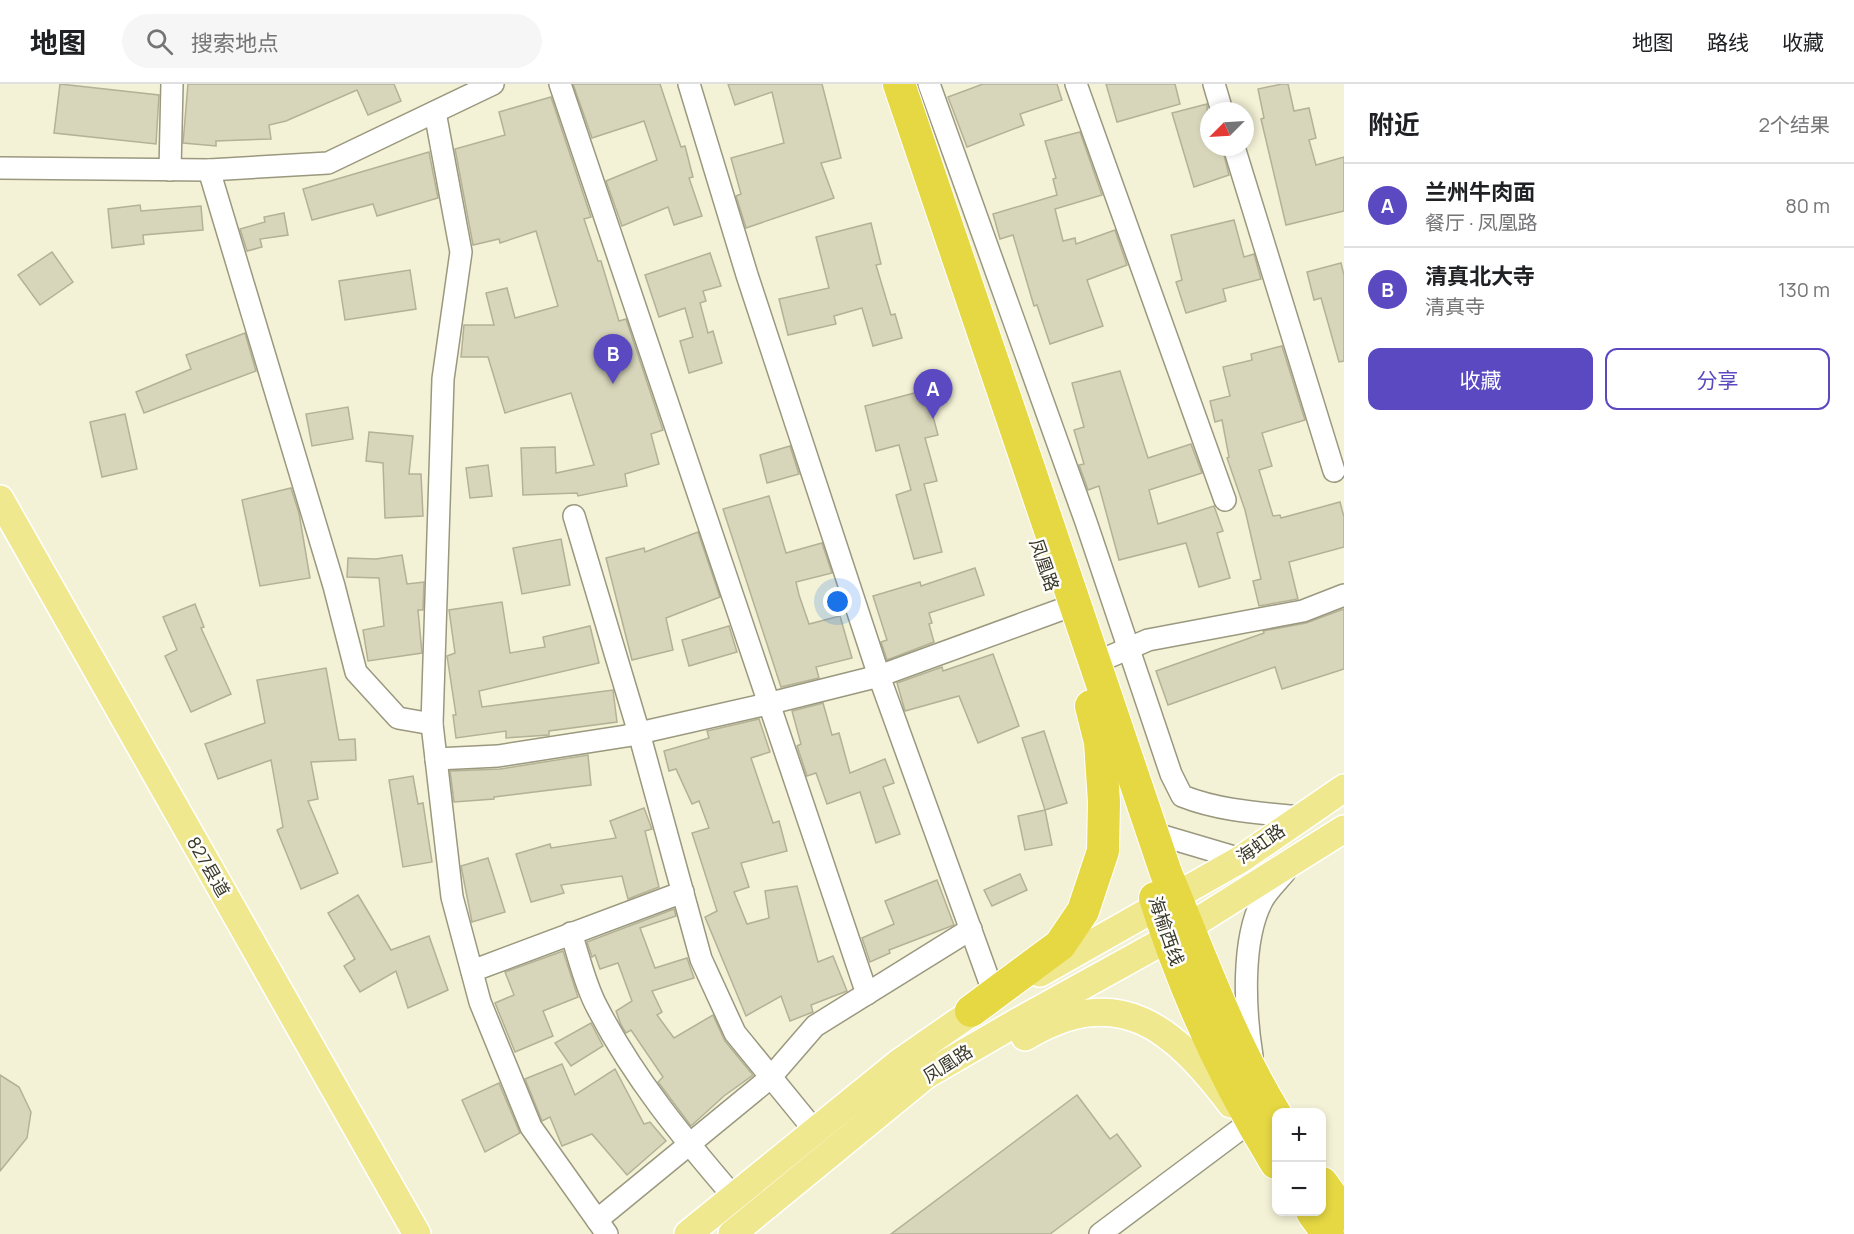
<!DOCTYPE html>
<html lang="zh">
<head>
<meta charset="utf-8">
<style>
	:root { --surface:#fff; --page:#f6f6f6; --text:#202124; --muted:#757577; --line:#e0e0e0; --accent:#5a49c1 }
	body { margin:0; font-family:Manrope,"Noto Sans SC",sans-serif; background:var(--page); color:var(--text) }
	.controls { position:absolute; right:18px; bottom:18px; display:grid; overflow:hidden; border-radius:12px; box-shadow:0 3px 9px #0003 }
	.controls button { width:54px; height:54px; display:grid; place-items:center; padding:0; border:0; border-bottom:2px solid var(--line); background:var(--surface); color:var(--text); font:30px sans-serif }
	.compass { position:absolute; left:1200px; top:18px; width:54px; height:54px; border-radius:50%; background:var(--surface); box-shadow:0 3px 9px #0003; rotate:246deg }
	.you { position:absolute; left:838px; top:518px; width:21px; height:21px; margin:-15px; border:4px solid #fff; border-radius:50%; background:#1a73e8; box-shadow:0 0 0 9px #1a73e833 }
	.badge { display:grid; place-items:center; width:39px; height:39px; border-radius:50%; background:var(--accent); color:#fff; font-size:20px; font-weight:700 }
	.pin { position:absolute; translate:-50% -50px; filter:drop-shadow(0 2px 3px #0008) }
	.pin::after { content:''; position:absolute; top:32px; width:21px; height:18px; background:inherit; clip-path:polygon(0 0,100% 0,50% 100%) }
	.list { margin:0; padding:0; list-style:none }
	h2 { display:flex; justify-content:space-between; align-items:center; height:78px; margin:0; padding:0 24px; font-size:26px }
	h2 small { font-size:20px; font-weight:400; color:var(--muted) }
	.list li { display:grid; grid-template-columns:39px 1fr auto; gap:18px; align-items:center; box-sizing:border-box; height:84px; padding:0 24px; border-top:2px solid var(--line) }
	.list b { display:block; font-size:22px; white-space:nowrap }
	.list p { margin:0; font-size:20px; white-space:nowrap; color:var(--muted) }
	.list em { font-size:20px; font-style:normal; color:var(--muted) }
	.actions { display:flex; gap:12px; padding:18px 24px }
	.actions a { flex:1; padding:14px 0; border:2px solid var(--accent); border-radius:12px; text-align:center; font-size:21px; color:var(--accent) }
	.actions .main { background:var(--accent); color:#fff }
	.icon { flex:none; width:33px; height:33px; fill:none; stroke:currentColor; stroke-width:2; stroke-linecap:round; stroke-linejoin:round }
	.map { position:relative; flex:none; width:1344px; height:1150px; overflow:hidden }
	header { display:flex; align-items:center; gap:36px; box-sizing:border-box; height:84px; padding:0 30px; background:var(--surface); border-bottom:2px solid var(--line) }
	header strong { font-size:28px }
	nav { display:flex; gap:33px; margin-inline-start:auto; font-size:21px }
	.search { width:420px; height:54px; background:var(--page); display:flex; align-items:center; gap:15px; box-sizing:border-box; padding:0 21px; border-radius:33px; color:var(--muted); font-size:22px }
	main { display:flex }
	aside { flex:1; background:var(--surface) }
	.map>svg:first-child { display:block }
	.building { fill:#d7d5ba; stroke:#b3b196; stroke-width:1.5 }
	.lines { fill:none; stroke-linecap:round; stroke-linejoin:round }
	.minor-casing { stroke:#9a987e; stroke-width:24 }
	.major-casing { stroke:#fff; stroke-width:30 }
	.highway-casing { stroke:#fff; stroke-width:34 }
	.minor { stroke:#fff; stroke-width:21 }
	.major { stroke:#f0e88e; stroke-width:27 }
	.highway { stroke:#e6d843; stroke-width:32 }
	.labels { text-anchor:middle; stroke-width:5; stroke-linejoin:round; paint-order:stroke }
	.street-label { font-size:18px; fill:#39382d; stroke:#fffef9 }
</style>
</head>
<body>
<header>
<strong>地图</strong>
<div class="search"><svg class="icon" aria-label="search" viewBox="0 0 24 24"><circle cx="10" cy="10" r="6"/><path d="M15 15l6 6"/></svg>搜索地点</div>
<nav><a>地图</a><a>路线</a><a>收藏</a></nav>
</header>
<main>
<div class="map">
<svg width="1344" height="1150" viewBox="0 0 1344 1150">
	<rect width="100%" height="100%" fill="#f4f2d6"/>
	<g class="building">
		<polygon points="60,0 159,11 156,60 54,49"/>
		<polygon points="188,0 394,0 401,17 368,31 357,6 286,37 269,41 271,55 216,57 216,62 183,59"/>
		<polygon points="573,0 660,0 681,63 685,62 693,93 689,94 702,132 674,141 668,123 622,142 606,97 657,76 644,37 592,54"/>
		<polygon points="728,0 822,0 841,74 821,79 834,114 746,144 736,112 741,110 731,74 784,59 772,8 735,21"/>
		<polygon points="983,0 1057,0 1062,16 1020,30 1024,41 967,63 948,13"/>
		<polygon points="1106,0 1175,0 1180,20 1117,38"/>
		<polygon points="1282,0 1288,0 1294,27 1309,24 1316,54 1309,56 1316,81 1344,73 1344,127 1286,141 1261,35 1264,34 1258,5"/>
		<polygon points="551,13 591,133 584,135 598,177 601,177 619,237 626,235 663,346 651,350 659,380 625,390 627,402 578,412 577,409 523,411 521,364 555,363 556,389 594,381 571,309 505,329 488,273 461,273 464,241 494,241 486,209 507,204 515,234 558,222 536,147 500,159 499,155 473,161 455,65 505,51 499,28"/>
		<polygon points="1207,20 1209,63 1222,63 1229,91 1194,103 1172,29"/>
		<polygon points="1080,48 1102,111 1055,125 1063,157 1075,154 1076,160 1115,146 1127,181 1087,196 1103,242 1050,260 1037,221 1034,222 1013,151 1000,155 993,130 1057,111 1053,95 1056,94 1045,57"/>
		<polygon points="429,68 438,114 377,132 373,120 312,136 303,105"/>
		<polygon points="140,121 141,127 201,122 203,146 143,151 144,160 112,164 108,125"/>
		<polygon points="284,129 288,151 260,155 262,163 247,167 240,145 265,138 264,133"/>
		<polygon points="1234,136 1244,173 1254,170 1261,195 1223,205 1226,217 1186,229 1176,198 1182,196 1171,151"/>
		<polygon points="871,139 881,180 876,181 891,231 895,230 902,254 873,262 862,224 834,232 836,240 788,251 779,215 829,204 816,153"/>
		<polygon points="52,168 73,198 40,221 18,191"/>
		<polygon points="710,169 721,202 703,207 706,217 700,219 708,249 713,247 722,279 689,289 680,257 693,253 685,224 659,233 645,191"/>
		<polygon points="1341,179 1344,191 1344,277 1339,278 1321,214 1314,216 1307,188"/>
		<polygon points="410,186 416,225 345,236 339,197"/>
		<polygon points="245,249 256,287 144,329 136,308 191,285 186,271"/>
		<polygon points="1282,262 1305,336 1262,349 1272,382 1259,386 1273,432 1280,431 1281,434 1340,418 1344,433 1344,463 1289,478 1298,515 1259,522 1253,497 1261,495 1245,426 1227,374 1229,373 1222,336 1215,338 1210,317 1230,312 1223,283 1252,276 1251,270"/>
		<polygon points="1120,287 1148,374 1191,360 1202,389 1149,406 1158,440 1214,422 1223,447 1217,449 1230,494 1199,503 1186,459 1119,476 1099,402 1088,406 1079,381 1084,380 1074,346 1084,343 1072,299"/>
		<polygon points="926,306 938,351 925,354 937,397 924,400 942,468 914,475 896,411 911,406 899,361 876,367 865,322"/>
		<polygon points="348,323 353,355 312,362 306,330"/>
		<polygon points="125,330 137,385 102,393 90,338"/>
		<polygon points="369,348 413,352 409,390 421,390 423,432 385,434 383,379 366,377"/>
		<polygon points="790,362 799,390 767,399 760,371"/>
		<polygon points="488,381 492,412 470,414 466,384"/>
		<polygon points="291,404 299,429 310,494 260,502 242,416"/>
		<polygon points="769,412 786,469 822,459 832,489 796,498 799,511 809,540 840,532 852,574 816,583 819,594 781,603 723,425"/>
		<polygon points="698,448 720,513 666,534 673,566 632,576 606,474 644,464 645,468"/>
		<polygon points="561,455 570,501 522,510 513,464"/>
		<polygon points="402,471 407,500 424,498 423,526 418,526 422,569 368,577 363,546 384,542 379,494 347,493 348,474 376,475"/>
		<polygon points="975,484 984,511 929,529 932,539 929,540 934,558 887,576 881,558 887,556 873,512 920,498 921,502"/>
		<polygon points="502,518 510,569 545,563 543,553 590,542 599,579 479,607 482,623 613,606 617,638 549,647 549,651 506,654 506,647 456,654 453,631 456,631 447,572 455,569 449,526"/>
		<polygon points="195,520 204,543 201,544 231,610 191,628 165,572 177,566 163,533"/>
		<polygon points="1344,525 1344,585 1282,605 1275,583 1168,621 1156,587 1264,549 1263,547 1306,539"/>
		<polygon points="729,542 737,568 689,582 682,556"/>
		<polygon points="993,570 1019,642 978,659 959,612 905,627 897,599 942,583 943,587"/>
		<polygon points="326,584 339,656 355,655 356,676 311,678 318,715 308,717 338,789 301,805 277,746 283,743 271,676 218,695 205,660 265,639 257,596"/>
		<polygon points="823,619 832,651 839,649 850,689 885,675 894,699 883,703 900,750 876,759 860,708 827,720 816,689 807,692 797,662 801,660 792,627"/>
		<polygon points="759,635 770,668 751,674 773,739 779,737 787,767 741,779 749,803 734,808 747,840 769,834 765,807 797,802 818,878 833,872 847,907 811,921 813,928 790,937 781,912 746,932 705,833 717,827 692,749 709,744 699,717 692,720 676,685 669,687 664,667 709,654 707,647"/>
		<polygon points="1044,647 1067,719 1045,726 1022,654"/>
		<polygon points="588,671 591,701 494,713 494,715 454,718 450,687 500,685"/>
		<polygon points="413,692 418,720 423,719 432,778 403,783 389,696"/>
		<polygon points="644,724 652,745 645,747 659,803 628,815 622,792 561,801 564,809 531,818 516,770 550,760 551,764 616,754 610,737"/>
		<polygon points="1045,726 1052,761 1025,766 1018,732"/>
		<polygon points="488,774 505,828 472,838 461,782"/>
		<polygon points="1020,790 1027,806 992,822 984,806"/>
		<polygon points="937,796 954,841 889,866 890,869 870,878 862,854 894,840 885,817"/>
		<polygon points="358,811 391,866 429,852 448,906 408,924 396,887 360,908 344,882 355,875 328,829"/>
		<polygon points="674,825 676,832 640,844 655,884 687,874 694,894 652,907 662,928 657,931 674,954 713,931 725,957 753,991 724,1012 691,1042 658,998 663,993 631,946 626,949 621,941 616,927 632,917 618,879 600,885 595,871 592,873 587,858"/>
		<polygon points="563,867 578,913 543,927 553,952 515,968 495,919 514,911 505,888"/>
		<polygon points="591,939 603,962 571,982 555,959"/>
		<polygon points="562,980 575,1011 615,985 644,1040 650,1038 666,1057 627,1091 592,1050 562,1062 550,1033 542,1037 525,995"/>
		<polygon points="0,991 19,1003 31,1028 27,1054 0,1087"/>
		<polygon points="499,999 520,1049 485,1068 462,1016"/>
		<polygon points="1077,1011 1110,1055 1117,1050 1141,1082 1050,1150 891,1150"/>
	</g>
	<g class="lines">
		<g class="minor-casing">
			<g id="minor">
				<polyline points="560,0 867,910"/>
				<polyline points="689,0 747,191 879,592 994,910"/>
				<path d="M929 0 1086 438 1171 690 1182 712C1220 727 1260 729 1300 733"/>
				<polyline points="1076,0 1225,416"/>
				<polyline points="1214,0 1222,27"/>
				<polyline points="435,28 461,168 443,295 432,640 452,813 480,918 531,1043 607,1150"/>
				<polyline points="1234,63 1334,387"/>
				<polyline points="0,84 209,86 328,79 493,0"/>
				<polyline points="170,86 172,0"/>
				<polyline points="209,86 334,502 356,588 398,634 432,640"/>
				<polyline points="574,432 639,649 701,875 735,949 815,1047"/>
				<polyline points="1095,579 1148,556 1303,527 1344,511"/>
				<polyline points="436,675 498,672 626,652 767,620 879,592 1060,526"/>
				<polyline points="1153,749 1241,775"/>
				<path d="M571 849C579 873 585 901 597 923 633 993 683 1054 734 1113"/>
				<polyline points="472,887 683,808"/>
				<path d="M1252 972C1245 928 1241 857 1262 817 1267 807 1278 797 1285 788"/>
				<polyline points="597,1136 770,994 815,942 971,845"/>
				<polyline points="1100,1150 1247,1040"/>
			</g>
		</g>
		<g class="major-casing">
			<g id="major">
				<polyline points="0,415 417,1150"/>
				<polyline points="1040,889 1241,775 1344,704"/>
				<path d="M1025 953C1120 896 1174 945 1231 1020"/>
				<polyline points="688,1150 900,978 988,917"/>
				<polyline points="732,1150 926,991 1019,937 1187,844 1344,745"/>
			</g>
		</g>
		<g class="highway-casing">
			<g id="highway">
				<path d="M899 0 1166 789C1200 870 1230 956 1276 1031"/>
				<path d="M1155 814C1184 907 1225 996 1276 1079"/>
				<polyline points="971,927 1060,861 1083,827 1103,767 1104,718 1100,658 1091,622"/>
				<polyline points="1322,1099 1344,1130"/>
				<polyline points="1312,1128 1328,1150"/>
			</g>
		</g>
		<use href="#minor" class="minor"/>
		<use href="#major" class="major"/>
		<use href="#highway" class="highway"/>
	</g>
	<g class="labels">
		<g class="street-label">
			<text transform="translate(1044 481) rotate(71)" y="6">凤凰路</text>
			<text transform="translate(1261 760) rotate(-35)" y="6">海虹路</text>
			<text transform="translate(208 783) rotate(60)" y="6">827县道</text>
			<text transform="translate(1166 847) rotate(71)" y="6">海榆西线</text>
			<text transform="translate(948 980) rotate(-32)" y="6">凤凰路</text>
		</g>
	</g>
</svg>
<div class="controls">
<button>+</button>
<button>−</button>
</div>
<svg class="compass" viewBox="-18 -18 36 36"><path d="M0-13l5 13h-10z" fill="#e53935"/><path d="M0 13l5-13h-10z" fill="#757577"/></svg>
<div class="you"></div>
<div class="pin badge" style="left:933px;top:335px">A</div>
<div class="pin badge" style="left:613px;top:300px">B</div>
</div>
<aside>
<h2>附近<small>2个结果</small></h2>
<ul class="list">
<li><span class="badge">A</span><div><b>兰州牛肉面</b><p>餐厅 · 凤凰路</p></div><em>80 m</em></li>
<li><span class="badge">B</span><div><b>清真北大寺</b><p>清真寺</p></div><em>130 m</em></li>
</ul>
<div class="actions"><a class="main">收藏</a><a>分享</a></div>
</aside>
</main>
</body>
</html>
